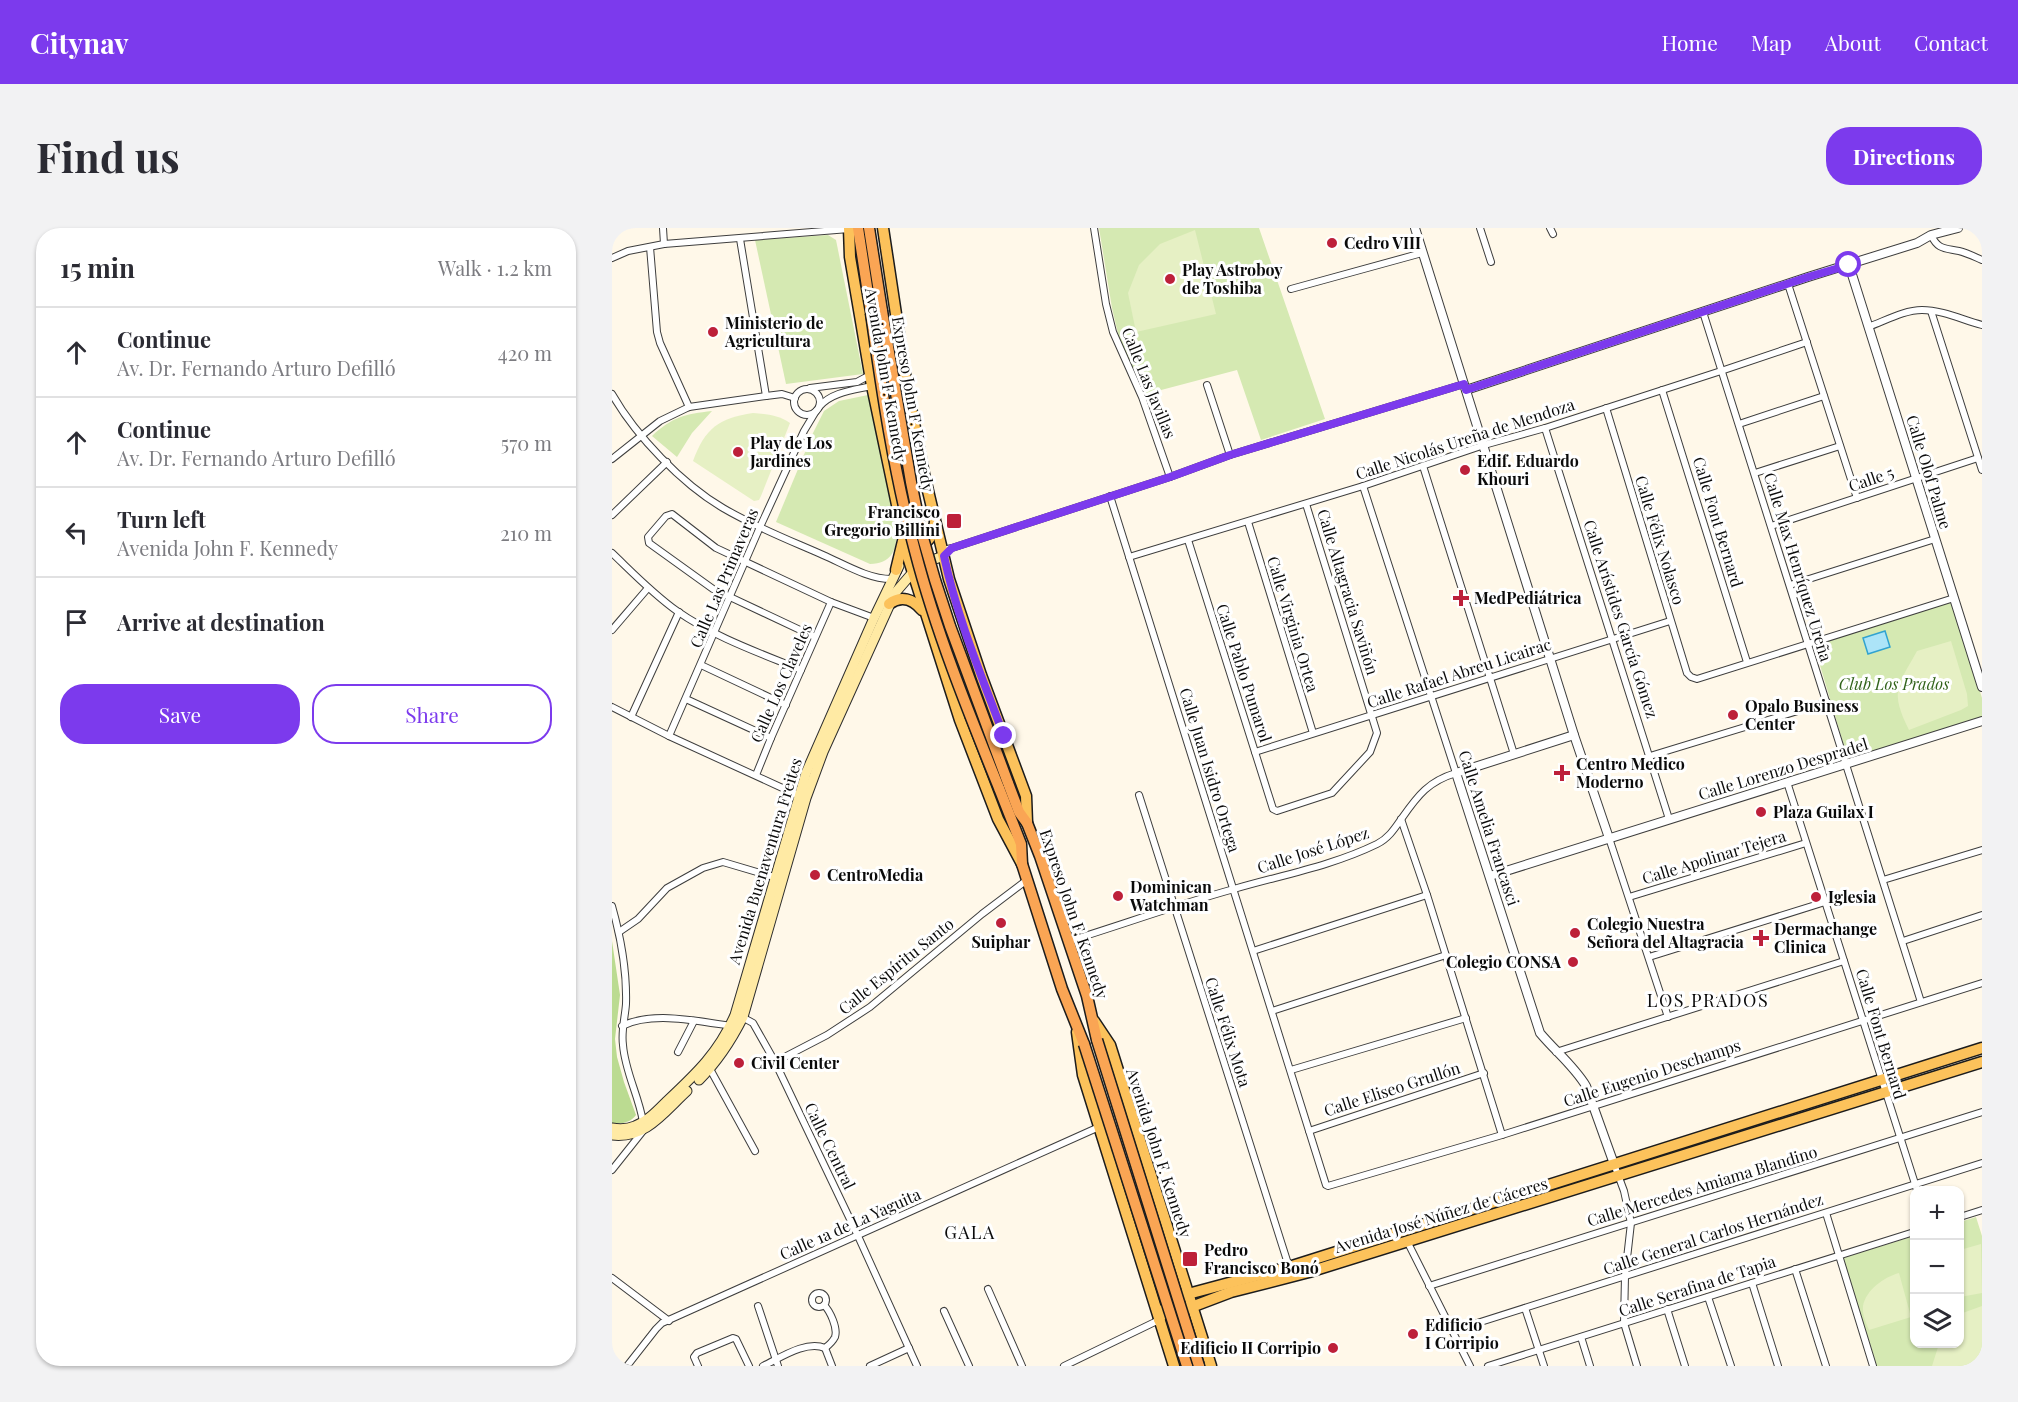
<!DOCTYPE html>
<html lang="en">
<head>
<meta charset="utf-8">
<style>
	:root { --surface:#fff; --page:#f2f2f3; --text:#2b2b33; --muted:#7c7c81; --line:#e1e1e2; --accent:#7c3aed }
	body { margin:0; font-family:"Playfair Display",serif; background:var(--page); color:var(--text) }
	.controls { position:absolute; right:18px; bottom:18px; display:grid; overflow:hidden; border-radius:12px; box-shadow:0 2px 4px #0004 }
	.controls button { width:54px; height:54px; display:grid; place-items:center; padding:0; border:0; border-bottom:2px solid var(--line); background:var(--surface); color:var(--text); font:30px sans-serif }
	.stop { position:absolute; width:18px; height:18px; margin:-14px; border:4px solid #7c3aed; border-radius:50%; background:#fff }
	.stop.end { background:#7c3aed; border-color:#fff; box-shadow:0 2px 6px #0008 }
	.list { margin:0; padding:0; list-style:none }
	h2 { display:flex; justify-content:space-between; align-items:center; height:78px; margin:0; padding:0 24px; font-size:26px }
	h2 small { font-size:20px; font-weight:400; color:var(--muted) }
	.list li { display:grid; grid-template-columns:39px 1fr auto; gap:18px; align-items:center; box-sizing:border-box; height:90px; padding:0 24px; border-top:2px solid var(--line) }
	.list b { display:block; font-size:22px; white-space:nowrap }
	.list p { margin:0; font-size:20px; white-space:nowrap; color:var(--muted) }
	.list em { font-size:20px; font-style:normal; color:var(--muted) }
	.actions { display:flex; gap:12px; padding:18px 24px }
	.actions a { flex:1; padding:14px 0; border:2px solid var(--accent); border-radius:24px; text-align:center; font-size:21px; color:var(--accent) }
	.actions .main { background:var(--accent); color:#fff }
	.icon { flex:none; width:33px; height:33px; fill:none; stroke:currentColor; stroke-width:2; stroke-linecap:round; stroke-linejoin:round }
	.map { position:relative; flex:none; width:1370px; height:1138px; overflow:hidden; border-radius:24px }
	header { display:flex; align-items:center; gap:36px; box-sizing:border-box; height:84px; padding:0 30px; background:var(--accent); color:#fff }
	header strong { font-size:28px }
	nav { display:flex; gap:33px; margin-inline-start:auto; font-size:21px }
	.intro { display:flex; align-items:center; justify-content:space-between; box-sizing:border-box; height:144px; padding:0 36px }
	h1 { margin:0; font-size:42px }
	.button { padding:15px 27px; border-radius:24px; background:var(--accent); color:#fff; font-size:21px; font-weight:700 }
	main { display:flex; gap:36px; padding:0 36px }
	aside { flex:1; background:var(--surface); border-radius:24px; box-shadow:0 2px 4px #0004 }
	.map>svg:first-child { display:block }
	.green { fill:#d5e9b2 }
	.forest { fill:#bbdb91 }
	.pitch { fill:#e6f0c4 }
	.water { fill:#ace4f8; stroke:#31a3d0; stroke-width:1.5 }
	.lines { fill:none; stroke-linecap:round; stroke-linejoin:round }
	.minor-casing { stroke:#3e3e3e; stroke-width:8 }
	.tertiary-casing { stroke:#3e3e3e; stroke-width:10 }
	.secondary-casing { stroke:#2d2d2d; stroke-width:11 }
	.primary-casing { stroke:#1c1c1c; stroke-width:13 }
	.trunk-casing { stroke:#1c1c1c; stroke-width:13 }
	.minor { stroke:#fff; stroke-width:6 }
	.tertiary { stroke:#fff; stroke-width:8 }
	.secondary { stroke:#ffeaa4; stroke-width:9 }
	.primary { stroke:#fcc25b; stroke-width:10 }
	.trunk { stroke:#faa554; stroke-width:10 }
	.trunk-bridge-casing { stroke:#1c1c1c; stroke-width:13; stroke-linecap:butt }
	.trunk-bridge { stroke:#faa554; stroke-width:10 }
	.route { stroke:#7c3aed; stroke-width:8 }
	.poi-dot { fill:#bd203a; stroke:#fff; stroke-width:2 }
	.labels { text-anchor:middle; stroke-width:6; stroke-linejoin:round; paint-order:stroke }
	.poi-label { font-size:16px; font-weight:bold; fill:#0b0b0b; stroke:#fff; text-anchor:start }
	.street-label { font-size:16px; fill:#0b0b0b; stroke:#fff }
	.park-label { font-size:16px; font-style:italic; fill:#32631b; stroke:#fff }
	.neighbourhood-label { font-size:18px; letter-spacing:1.5px; fill:#0b0b0b; stroke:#fff }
</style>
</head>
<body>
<header>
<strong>Citynav</strong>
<nav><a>Home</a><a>Map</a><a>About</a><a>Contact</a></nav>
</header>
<div class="intro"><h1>Find us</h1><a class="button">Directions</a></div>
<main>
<aside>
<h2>15 min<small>Walk · 1.2 km</small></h2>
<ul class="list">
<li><svg class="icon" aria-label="ahead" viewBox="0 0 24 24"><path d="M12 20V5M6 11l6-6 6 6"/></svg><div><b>Continue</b><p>Av. Dr. Fernando Arturo Defilló</p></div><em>420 m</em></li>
<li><svg class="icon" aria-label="ahead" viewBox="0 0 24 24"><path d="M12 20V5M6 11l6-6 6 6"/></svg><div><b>Continue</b><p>Av. Dr. Fernando Arturo Defilló</p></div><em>570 m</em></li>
<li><svg class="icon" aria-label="left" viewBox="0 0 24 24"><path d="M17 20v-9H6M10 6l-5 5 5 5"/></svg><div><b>Turn left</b><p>Avenida John F. Kennedy</p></div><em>210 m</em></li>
<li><svg class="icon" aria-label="arrive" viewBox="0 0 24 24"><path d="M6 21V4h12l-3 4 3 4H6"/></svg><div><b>Arrive at destination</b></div></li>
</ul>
<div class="actions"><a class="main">Save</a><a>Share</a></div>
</aside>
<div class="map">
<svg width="1370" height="1138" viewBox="0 0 1370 1138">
	<rect width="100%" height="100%" fill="#fff8e9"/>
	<g class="green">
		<polygon points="487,0 647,0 713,191 649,212 625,142 534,166 507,110 500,80"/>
		<polygon points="216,7 224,12 251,146 174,156 143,12"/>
		<path d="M256 167 285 304C284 324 279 335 258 336L164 294 201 205 212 183 227 173Z"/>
		<path d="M100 183 80 205 65 229 40 208C60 189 73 186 100 183Z"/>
		<polygon points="1340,373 1370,470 1370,491 1237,535 1202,417"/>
		<polygon points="1364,989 1370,1008 1370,1138 1265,1138 1231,1030 1302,1008 1302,1116 1348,1116 1348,994"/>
	</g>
	<path class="forest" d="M0 713 8 767 3 811 5 829 12 854 24 887C18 895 10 896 0 895Z"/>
	<g class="pitch">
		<polygon points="583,2 604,86 524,104 516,65 527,37 548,16"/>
		<path d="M141 185C155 186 166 187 178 195L149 268 147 272 142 273 81 233C93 200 107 190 141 185Z"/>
		<path d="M1339 413 1355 466 1356 478 1349 482 1297 502C1278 463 1285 459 1305 423Z"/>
		<polygon points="1369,1016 1370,1065 1348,1069 1348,1022"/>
		<path d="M1287 1045 1299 1089 1257 1102C1254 1095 1250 1086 1251 1078 1254 1062 1272 1049 1287 1045Z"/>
		<polygon points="1370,1078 1370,1138 1320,1138 1327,1116 1348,1116 1348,1086"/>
	</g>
	<polygon class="water" points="1273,403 1278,419 1256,426 1251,410"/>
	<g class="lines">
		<g class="minor-casing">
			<g id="minor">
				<polyline points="51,0 52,16"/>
				<polyline points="482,0 494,76 501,104 530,169 558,249"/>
				<polyline points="868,0 879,34"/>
				<polyline points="938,0 941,6"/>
				<path d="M1319 7C1326 22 1333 20 1347 23 1355 25 1363 29 1370 32"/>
				<polyline points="128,11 154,168"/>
				<polyline points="38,19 45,104 48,115 77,179"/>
				<polyline points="0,30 16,23 52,16 237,1"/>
				<polyline points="1176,56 1245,270"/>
				<polyline points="679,61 810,25"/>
				<polyline points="1319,83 1370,242"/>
				<polyline points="1091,84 1309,774"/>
				<path d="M1256 99C1273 93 1292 82 1310 82 1330 82 1351 92 1370 97"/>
				<polyline points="595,157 618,227"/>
				<polyline points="198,160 245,154 258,147"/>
				<circle cx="195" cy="174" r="13"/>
				<polyline points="1050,162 1135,434"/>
				<path d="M0 166C24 208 70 256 111 280 143 299 177 312 211 327 232 336 256 351 279 351"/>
				<path d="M207 179C219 164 242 162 260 158"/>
				<polyline points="994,180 1075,445 1079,449 1085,451 1342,370"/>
				<polyline points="1127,196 1212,168"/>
				<polyline points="933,200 1057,591"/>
				<polyline points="0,231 48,193 77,179 154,168 170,166 183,170"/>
				<polyline points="811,238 902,526"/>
				<polyline points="1143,245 1228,218"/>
				<polyline points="498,268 714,957 716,958 890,907 1370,755"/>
				<polyline points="0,287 55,234"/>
				<polyline points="636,294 701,505"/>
				<polyline points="1159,298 1366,230"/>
				<polyline points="576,312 661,581 665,583 720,565 758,524 765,505 694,276"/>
				<polyline points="331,322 340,320 558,249 618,227 852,156"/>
				<path d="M0 325C21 345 41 366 65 383 102 409 148 425 189 442"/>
				<polyline points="517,329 751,258 872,217 933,200 1109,143 1195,114"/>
				<polyline points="1178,357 1323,311"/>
				<polyline points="0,402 36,360"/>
				<polyline points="203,409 101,361 37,315 36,309 54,288 60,286 104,320 219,374 262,390"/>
				<polyline points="89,437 174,477"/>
				<polyline points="74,471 159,510"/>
				<polyline points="0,479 57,508 190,569"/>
				<polyline points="19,489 67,384"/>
				<polyline points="57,508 148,299 192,203 204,183"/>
				<polyline points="643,524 1058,393"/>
				<polyline points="1038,528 1215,474"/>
				<polyline points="144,547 159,510 219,374"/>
				<polyline points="1175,554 1305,962"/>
				<polyline points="527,567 678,1042"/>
				<polyline points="789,591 815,667 890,907"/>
				<polyline points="997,610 1056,789"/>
				<polyline points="1271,652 1370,622"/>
				<polyline points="1017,669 1194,615"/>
				<path d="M0 678C9 710 15 743 14 776 13 790 9 803 11 817 13 844 27 868 31 894V903L0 942"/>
				<polyline points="7,704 26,691 55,660 91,640 111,634 162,649"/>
				<path d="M457 713C512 696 567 676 622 661 670 647 720 638 765 616 777 610 783 600 790 590 806 567 817 553 844 545L751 258"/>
				<polyline points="1291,713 1370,687"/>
				<polyline points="641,723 815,667"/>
				<polyline points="1037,729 1213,674"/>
				<polyline points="660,783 834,727"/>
				<polyline points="130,789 141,795 163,834 246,1008 305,1138"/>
				<path d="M10 798C40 783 86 793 119 798"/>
				<polyline points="66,824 82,793"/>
				<polyline points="944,824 1232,733"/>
				<polyline points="163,834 215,807 258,779 370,686 415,652"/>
				<polyline points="98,841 143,923"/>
				<polyline points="679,842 854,790"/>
				<polyline points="697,903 872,845"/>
				<polyline points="1002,936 1012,963 1019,995 1013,1048 1012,1095 1025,1138"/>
				<polyline points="1214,985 1261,1138"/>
				<polyline points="1348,989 1370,982"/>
				<polyline points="795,1013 858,1138"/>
				<polyline points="1183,1041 1214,1138"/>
				<polyline points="0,1050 57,1093"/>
				<polyline points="1140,1055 1166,1138"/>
				<polyline points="817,1058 1370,884"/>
				<polyline points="376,1061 410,1138"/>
				<circle cx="207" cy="1072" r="7"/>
				<polyline points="1096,1069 1119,1138"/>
				<polyline points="146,1078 166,1138"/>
				<polyline points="913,1080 932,1138"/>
				<polyline points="1055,1081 1073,1138"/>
				<polyline points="332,1083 357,1138"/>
				<polyline points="840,1103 1370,935"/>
				<polyline points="969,1109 978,1138"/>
				<polyline points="213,1120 220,1138"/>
				<polyline points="0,1135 4,1138"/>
				<polyline points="15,1138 44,1101 50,1095 487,899"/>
				<polyline points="86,1138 82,1129 85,1125 121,1110 124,1111 137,1138"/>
				<path d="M151 1138C168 1130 194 1112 213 1120 217 1117 221 1113 223 1109 226 1100 218 1083 212 1077"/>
				<polyline points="258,1138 297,1120"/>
				<polyline points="452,1138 547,1092"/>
				<polyline points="876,1138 1302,1004"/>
			</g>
		</g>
		<g class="tertiary-casing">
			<g id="tertiary">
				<polyline points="803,0 962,507 997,610"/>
				<polyline points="1237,37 1370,459"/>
				<polyline points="854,162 1196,49 1305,15 1319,7 1346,0"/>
				<path d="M962 507 844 545 928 805C943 823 962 838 974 858L1002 936"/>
				<polyline points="878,648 1370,493"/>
			</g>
		</g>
		<g class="secondary-casing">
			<g id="secondary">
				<path d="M87 852C106 833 119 813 131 789L194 570 211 524 283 365 308 336 332 328"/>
				<path d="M0 900C7 901 16 901 23 898 36 893 46 882 55 873 85 845 107 824 123 787L194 545 262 390 287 338"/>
				<path d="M0 907C34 911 52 884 75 863"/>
			</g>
		</g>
		<g class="primary-casing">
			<g id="primary">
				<polyline points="237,0 238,29 260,158 296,329 348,492 386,591 410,636"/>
				<polyline points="271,0 295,159 312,246 337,351 369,447 414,568 415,595"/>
				<path d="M295 311 303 317C317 318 320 307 323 295"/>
				<polyline points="284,342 291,313"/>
				<path d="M277 376C289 367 301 371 310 382"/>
				<polyline points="482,793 498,817 599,1138"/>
				<polyline points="465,804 471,847 562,1138"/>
				<polyline points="561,1086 619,1064 697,1044 1370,834"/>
				<path d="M547 1092C554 1074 558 1072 576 1066L677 1039 1370 820"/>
			</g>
		</g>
		<g class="trunk-casing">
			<g id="trunk">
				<polyline points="246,0 259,85"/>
				<polyline points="257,0 270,83"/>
				<polyline points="396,555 407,584 415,595 428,628 475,768 485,812"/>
				<polyline points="387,560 409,616 410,636 450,761 472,816"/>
			</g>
		</g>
		<use href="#minor" class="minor"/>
		<use href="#tertiary" class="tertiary"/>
		<use href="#secondary" class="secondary"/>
		<use href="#primary" class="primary"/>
		<use href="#trunk" class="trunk"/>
		<g class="trunk-bridge-casing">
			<g id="trunk-bridge">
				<polyline points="270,83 299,254 309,303 323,352 338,398 396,555"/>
				<path d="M259 85C270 164 282 245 303 323 324 404 356 483 387 560"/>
				<polyline points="485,812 587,1138"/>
				<polyline points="472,816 575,1138"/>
			</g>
		</g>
		<use href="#trunk-bridge" class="trunk-bridge"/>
	</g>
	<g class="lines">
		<path class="route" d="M392 508C370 449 345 390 332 328L340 320 558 249 618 227 852 156 854 162 1196 49 1237 37"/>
	</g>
	<g class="poi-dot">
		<circle cx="720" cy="15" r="6"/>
		<circle cx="558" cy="51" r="6"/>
		<circle cx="101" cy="104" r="6"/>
		<circle cx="126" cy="224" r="6"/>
		<circle cx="853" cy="242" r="6"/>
		<rect x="334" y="285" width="16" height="16" rx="3"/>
		<path d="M846 361h6v6h6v6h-6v6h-6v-6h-6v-6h6z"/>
		<circle cx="1121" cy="487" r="6"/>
		<path d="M947 536h6v6h6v6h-6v6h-6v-6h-6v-6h6z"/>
		<circle cx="1149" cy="584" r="6"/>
		<circle cx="203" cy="647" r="6"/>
		<circle cx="506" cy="668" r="6"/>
		<circle cx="1204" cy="669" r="6"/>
		<circle cx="389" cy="695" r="6"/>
		<circle cx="963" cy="705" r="6"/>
		<path d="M1146 701h6v6h6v6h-6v6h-6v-6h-6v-6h6z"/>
		<circle cx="961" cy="734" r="6"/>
		<circle cx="127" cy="835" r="6"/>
		<rect x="570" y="1023" width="16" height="16" rx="3"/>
		<circle cx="801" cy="1106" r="6"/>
		<circle cx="721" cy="1120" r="6"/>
	</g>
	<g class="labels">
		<g class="poi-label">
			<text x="732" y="21">Cedro VIII</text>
			<text x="570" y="48">Play Astroboy<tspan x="570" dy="18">de Toshiba</tspan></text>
			<text x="113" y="101">Ministerio de<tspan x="113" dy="18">Agricultura</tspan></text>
			<text x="138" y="221">Play de Los<tspan x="138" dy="18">Jardines</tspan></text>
			<text x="865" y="239">Edif. Eduardo<tspan x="865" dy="18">Khouri</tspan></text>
			<text x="328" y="290" text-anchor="end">Francisco<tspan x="328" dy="18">Gregorio Billini</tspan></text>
			<text x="862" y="376">MedPediátrica</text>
			<text x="1133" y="484">Opalo Business<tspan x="1133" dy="18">Center</tspan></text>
			<text x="964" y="542">Centro Medico<tspan x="964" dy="18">Moderno</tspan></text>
			<text x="1161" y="590">Plaza Guilax I</text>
			<text x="215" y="653">CentroMedia</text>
			<text x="518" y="665">Dominican<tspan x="518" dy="18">Watchman</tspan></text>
			<text x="1216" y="675">Iglesia</text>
			<text x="975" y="702">Colegio Nuestra<tspan x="975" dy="18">Señora del Altagracia</tspan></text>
			<text x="1162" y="707">Dermachange<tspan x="1162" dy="18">Clinica</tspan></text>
			<text x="389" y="720" text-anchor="middle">Suiphar</text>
			<text x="949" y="740" text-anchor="end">Colegio CONSA</text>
			<text x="139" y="841">Civil Center</text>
			<text x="592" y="1028">Pedro<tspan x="592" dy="18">Francisco Bonó</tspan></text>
			<text x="813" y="1103">Edificio<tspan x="813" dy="18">I Corripio</tspan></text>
			<text x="709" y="1126" text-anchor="end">Edificio II Corripio</text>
		</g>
		<g class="street-label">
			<text transform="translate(274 147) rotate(80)" y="6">Avenida John F. Kennedy</text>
			<text transform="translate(537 155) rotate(68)" y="6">Calle Las Javillas</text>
			<text transform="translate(301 176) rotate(80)" y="6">Expreso John F. Kennedy</text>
			<text transform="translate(853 211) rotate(-18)" y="6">Calle Nicolás Ureña de Mendoza</text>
			<text transform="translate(1317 244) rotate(73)" y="6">Calle Olof Palme</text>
			<text transform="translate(1259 251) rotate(-19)" y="6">Calle 5</text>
			<text transform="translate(1106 294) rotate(73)" y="6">Calle Font Bernard</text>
			<text transform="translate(1048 312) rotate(73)" y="6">Calle Félix Nolasco</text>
			<text transform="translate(1186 339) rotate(73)" y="6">Calle Max Henríquez Ureña</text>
			<text transform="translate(112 350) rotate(-67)" y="6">Calle Las Primaveras</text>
			<text transform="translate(736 364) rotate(73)" y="6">Calle Altagracia Saviñón</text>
			<text transform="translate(1009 391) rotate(72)" y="6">Calle Arístides García Gómez</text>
			<text transform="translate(681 396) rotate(73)" y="6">Calle Virginia Ortea</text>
			<text transform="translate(632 445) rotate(72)" y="6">Calle Pablo Pumarol</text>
			<text transform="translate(847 445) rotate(-18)" y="6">Calle Rafael Abreu Licairac</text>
			<text transform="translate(169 455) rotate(-66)" y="6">Calle Los Claveles</text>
			<text transform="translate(1171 541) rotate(-17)" y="6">Calle Lorenzo Despradel</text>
			<text transform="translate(598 542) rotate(73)" y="6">Calle Juan Isidro Ortega</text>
			<text transform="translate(877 600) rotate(72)" y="6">Calle Amelia Francasci</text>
			<text transform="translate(701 622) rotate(-18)" y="6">Calle José López</text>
			<text transform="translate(1102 629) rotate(-17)" y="6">Calle Apolinar Tejera</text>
			<text transform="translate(153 633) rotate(-73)" y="6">Avenida Buenaventura Freites</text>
			<text transform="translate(462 686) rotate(71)" y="6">Expreso John F. Kennedy</text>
			<text transform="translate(284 738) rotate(-39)" y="6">Calle Espíritu Santo</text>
			<text transform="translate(616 804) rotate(72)" y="6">Calle Félix Mota</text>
			<text transform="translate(1269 806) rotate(73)" y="6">Calle Font Bernard</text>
			<text transform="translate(1040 845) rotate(-18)" y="6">Calle Eugenio Deschamps</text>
			<text transform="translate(780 861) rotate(-18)" y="6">Calle Eliseo Grullón</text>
			<text transform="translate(218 918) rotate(64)" y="6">Calle Central</text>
			<text transform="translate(547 925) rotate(72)" y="6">Avenida John F. Kennedy</text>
			<text transform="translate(1090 958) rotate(-17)" y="6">Calle Mercedes Amiama Blandino</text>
			<text transform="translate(829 987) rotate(-17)" y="6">Avenida José Núñez de Cáceres</text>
			<text transform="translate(238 996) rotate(-24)" y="6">Calle 1a de La Yaguita</text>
			<text transform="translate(1101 1006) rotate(-18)" y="6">Calle General Carlos Hernández</text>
			<text transform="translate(1085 1058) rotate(-18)" y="6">Calle Serafina de Tapia</text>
		</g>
		<g class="park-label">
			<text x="1282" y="462">Club Los Prados</text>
		</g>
		<g class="neighbourhood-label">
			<text x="1096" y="779">LOS PRADOS</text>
			<text x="358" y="1011">GALA</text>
		</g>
	</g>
</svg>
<div class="controls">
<button>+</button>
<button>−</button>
<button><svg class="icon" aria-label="layers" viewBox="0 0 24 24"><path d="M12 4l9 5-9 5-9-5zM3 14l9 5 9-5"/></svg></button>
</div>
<div class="stop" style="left:1237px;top:37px"></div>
<div class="stop end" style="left:392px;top:508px"></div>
</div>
</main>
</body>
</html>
